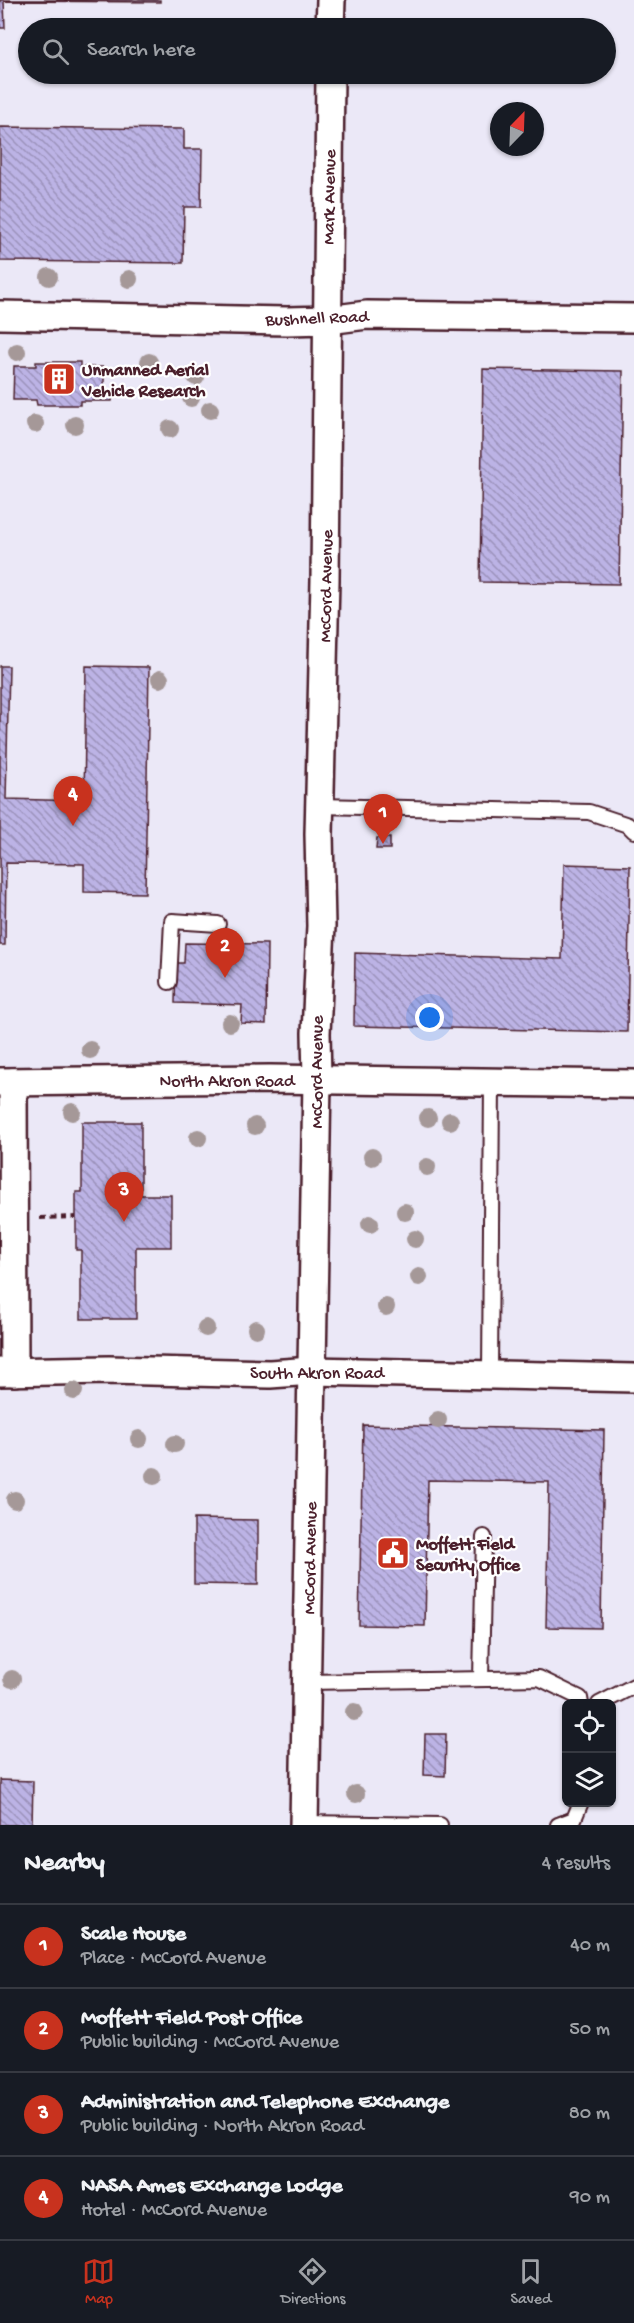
<!DOCTYPE html>
<html lang="en">
<head>
<meta charset="utf-8">
<style>
	:root { --surface:#171b24; --page:#20242c; --text:#f1f3f6; --muted:#9ea1a6; --line:#363941; --accent:#c8321e }
	body { margin:0; font-family:"Gochi Hand",sans-serif; background:var(--page); color:var(--text) }
	.controls { position:absolute; right:18px; bottom:18px; display:grid; overflow:hidden; border-radius:9px; box-shadow:0 2px 4px #0004 }
	.controls button { width:54px; height:54px; display:grid; place-items:center; padding:0; border:0; border-bottom:2px solid var(--line); background:var(--surface); color:var(--text); font:30px sans-serif }
	.compass { position:absolute; left:490px; top:102px; width:54px; height:54px; border-radius:50%; background:var(--surface); box-shadow:0 2px 4px #0004; rotate:23deg }
	.you { position:absolute; left:430px; top:1018px; width:21px; height:21px; margin:-15px; border:4px solid #fff; border-radius:50%; background:#1a73e8; box-shadow:0 0 0 9px #1a73e833 }
	.badge { display:grid; place-items:center; width:39px; height:39px; border-radius:50%; background:var(--accent); color:#fff; font-size:20px; font-weight:700 }
	.pin { position:absolute; translate:-50% -50px; filter:drop-shadow(0 2px 3px #0008) }
	.pin::after { content:''; position:absolute; top:32px; width:21px; height:18px; background:inherit; clip-path:polygon(0 0,100% 0,50% 100%) }
	.list { margin:0; padding:0; list-style:none }
	h2 { display:flex; justify-content:space-between; align-items:center; height:78px; margin:0; padding:0 24px; font-size:26px }
	h2 small { font-size:20px; font-weight:400; color:var(--muted) }
	.list li { display:grid; grid-template-columns:39px 1fr auto; gap:18px; align-items:center; box-sizing:border-box; height:84px; padding:0 24px; border-top:2px solid var(--line) }
	.list b { display:block; font-size:22px; white-space:nowrap }
	.list p { margin:0; font-size:20px; white-space:nowrap; color:var(--muted) }
	.list em { font-size:20px; font-style:normal; color:var(--muted) }
	.icon { flex:none; width:33px; height:33px; fill:none; stroke:currentColor; stroke-width:2; stroke-linecap:round; stroke-linejoin:round }
	.map { position:relative; flex:none; width:634px; height:1825px; overflow:hidden }
	.search { position:absolute; background:var(--surface); box-shadow:0 2px 4px #0004; left:18px; right:18px; top:18px; height:66px; display:flex; align-items:center; gap:15px; box-sizing:border-box; padding:0 21px; border-radius:33px; color:var(--muted); font-size:22px }
	.sheet { height:414px; background:var(--surface) }
	nav { display:flex; justify-content:space-around; align-items:center; box-sizing:border-box; height:84px; border-top:2px solid var(--line); background:var(--surface); font-size:16px; color:var(--muted) }
	nav a { display:grid; justify-items:center; gap:3px }
	nav .on { color:var(--accent) }
	.map>svg:first-child { display:block }
	.building { fill:url(#building-back-hatch); stroke:#4a1f2b; stroke-width:1.5 }
	.lines { fill:none; stroke-linecap:round; stroke-linejoin:round }
	.service-casing { stroke:#4a1f2b; stroke-width:18 }
	.minor-casing { stroke:#4a1f2b; stroke-width:32 }
	.path { stroke:#4a1f2b; stroke-width:4; stroke-dasharray:6 4.5; stroke-linecap:butt }
	.service { stroke:#fff; stroke-width:14 }
	.minor { stroke:#fff; stroke-width:27 }
	.tree { fill:#a59898 }
	.labels { text-anchor:middle; stroke-width:4.5; stroke-linejoin:round; paint-order:stroke }
	.street-label { font-size:18px; fill:#4a1f2b; stroke:#fff }
	.poi-label { font-size:18px; font-weight:bold; fill:#4a1f2b; stroke:#fff; text-anchor:start }
</style>
</head>
<body>
<div class="map">
<svg width="634" height="1825" viewBox="0 0 634 1825">
	<defs>
		<pattern id="building-back-hatch" width="6" height="6" patternUnits="userSpaceOnUse" patternTransform="scale(1.5)"><rect width="6" height="6" fill="#bcb3e5"/><path d="M-1 5l2 2M0 0l6 6M5-1l2 2" fill="none" stroke="#9b91ba"/></pattern>
	</defs>
	<rect width="100%" height="100%" fill="#ebe8f7"/>
	<filter id="ink" filterUnits="userSpaceOnUse"><feTurbulence type="fractalNoise" baseFrequency=".0167" numOctaves="2"/><feDisplacementMap in="SourceGraphic" scale="12" xChannelSelector="R" yChannelSelector="G"/><feConvolveMatrix kernelMatrix="1 2 1 2 8 2 1 2 1" color-interpolation-filters="sRGB"/></filter>
	<g filter="url(#ink)">
		<g class="building">
			<polygon points="0,0 160,0 160,2 4,1 5,28 0,28"/>
			<polygon points="0,127 184,129 184,149 202,149 201,207 184,207 183,263 0,261"/>
			<polygon points="36,362 80,362 80,367 104,367 104,391 113,391 112,401 80,401 80,405 37,405 36,400 13,400 14,366 36,366"/>
			<polygon points="483,369 623,371 619,584 480,582"/>
			<polygon points="0,666 9,666 6,799 84,801 86,666 149,667 145,893 84,892 84,864 6,863 5,945 0,945"/>
			<polygon points="377,838 390,838 390,849 376,849"/>
			<polygon points="564,864 630,866 627,1032 354,1026 355,953 562,959"/>
			<polygon points="185,943 267,944 266,1024 241,1023 242,1005 175,1003 176,963 184,963"/>
			<polygon points="82,1122 141,1122 141,1195 171,1195 171,1247 136,1247 136,1319 81,1319 81,1250 76,1250 76,1192 82,1192"/>
			<polygon points="363,1425 604,1430 601,1628 546,1627 549,1482 428,1480 425,1626 359,1625"/>
			<polygon points="194,1519 258,1520 258,1585 194,1584"/>
			<polygon points="425,1734 446,1734 445,1776 424,1775"/>
			<polygon points="0,1780 33,1781 32,1825 0,1825"/>
		</g>
		<g class="lines">
			<g class="service-casing">
				<g id="service">
					<polyline points="319,806 589,812 628,825 634,831"/>
					<polyline points="169,982 172,921 218,924"/>
					<polyline points="490,1375 492,1081"/>
					<polyline points="481,1679 484,1537"/>
					<polyline points="307,1682 539,1678 580,1698 581,1704"/>
					<polyline points="599,1704 634,1686"/>
					<polyline points="304,1823 440,1825"/>
					<polyline points="558,1825 574,1819 581,1802"/>
				</g>
			</g>
			<g class="minor-casing">
				<g id="minor">
					<polyline points="330,28 331,0"/>
					<polyline points="0,315 287,321 328,320 367,315 634,318"/>
					<polyline points="0,1082 270,1079 634,1084"/>
					<polyline points="13,1082 14,1372"/>
					<polyline points="0,1372 109,1370 270,1374 312,1371 634,1378"/>
					<polyline points="304,1825 317,1080 316,1033 321,926 319,834 325,580 330,74"/>
				</g>
			</g>
			<polyline class="path" points="40,1218 76,1217"/>
			<use href="#service" class="service"/>
			<use href="#minor" class="minor"/>
		</g>
		<g class="tree">
			<circle cx="49" cy="277" r="9"/>
			<circle cx="129" cy="279" r="9"/>
			<circle cx="17" cy="352" r="9"/>
			<circle cx="149" cy="362" r="9"/>
			<circle cx="196" cy="377" r="9"/>
			<circle cx="191" cy="398" r="9"/>
			<circle cx="210" cy="410" r="9"/>
			<circle cx="35" cy="424" r="9"/>
			<circle cx="75" cy="425" r="9"/>
			<circle cx="170" cy="429" r="9"/>
			<circle cx="160" cy="679" r="9"/>
			<circle cx="230" cy="1023" r="9"/>
			<circle cx="90" cy="1050" r="9"/>
			<circle cx="72" cy="1112" r="9"/>
			<circle cx="428" cy="1118" r="9"/>
			<circle cx="450" cy="1121" r="9"/>
			<circle cx="255" cy="1126" r="9"/>
			<circle cx="198" cy="1138" r="9"/>
			<circle cx="372" cy="1157" r="9"/>
			<circle cx="427" cy="1167" r="9"/>
			<circle cx="405" cy="1212" r="9"/>
			<circle cx="370" cy="1224" r="9"/>
			<circle cx="415" cy="1239" r="9"/>
			<circle cx="419" cy="1277" r="9"/>
			<circle cx="386" cy="1307" r="9"/>
			<circle cx="206" cy="1328" r="9"/>
			<circle cx="256" cy="1329" r="9"/>
			<circle cx="74" cy="1391" r="9"/>
			<circle cx="438" cy="1420" r="9"/>
			<circle cx="139" cy="1439" r="9"/>
			<circle cx="175" cy="1444" r="9"/>
			<circle cx="154" cy="1476" r="9"/>
			<circle cx="15" cy="1500" r="9"/>
			<circle cx="12" cy="1679" r="9"/>
			<circle cx="354" cy="1712" r="9"/>
			<circle cx="356" cy="1794" r="9"/>
		</g>
	</g>
	<defs>
		<g id="building-square" transform="scale(1.725)"><rect x="-9" y="-9" width="18" height="18" rx="4" fill="#c8321e" stroke="#fff"/><path d="M-4-6H4V6H1V3H-1V6H-4ZM-2.5-4.3h1.7v1.8h-1.7ZM.8-4.3h1.7v1.8H.8ZM-2.5-1h1.7V.8h-1.7ZM.8-1h1.7V.8H.8Z" fill="#fff"/></g>
		<g id="civic-square" transform="scale(1.725)"><rect x="-9" y="-9" width="18" height="18" rx="4" fill="#c8321e" stroke="#fff"/><path d="M-.6-6.5H3V-4.5H.6V-3L4-1V1h2V6H-6V1h2V-1L-.6-3ZM-1.2 2.5V6h2.4V2.5Z" fill="#fff"/></g>
	</defs>
	<g fill-rule="evenodd">
		<use href="#building-square" x="59" y="379"/>
		<use href="#civic-square" x="393" y="1553"/>
	</g>
	<g class="labels">
		<g class="street-label">
			<text transform="translate(328 197) rotate(-89)" y="6">Mark Avenue</text>
			<text transform="translate(317 317) rotate(-2)" y="6">Bushnell Road</text>
			<text transform="translate(325 586) rotate(-89)" y="6">McCord Avenue</text>
			<text transform="translate(316 1072) rotate(-90)" y="6">McCord Avenue</text>
			<text x="227" y="1086">North Akron Road</text>
			<text x="317" y="1378">South Akron Road</text>
			<text transform="translate(309 1558) rotate(-89)" y="6">McCord Avenue</text>
		</g>
		<g class="poi-label">
			<text x="82" y="375">Unmanned Aerial<tspan x="82" dy="21">Vehicle Research</tspan></text>
			<text x="416" y="1549">Moffett Field<tspan x="416" dy="21">Security Office</tspan></text>
		</g>
	</g>
</svg>
<div class="controls">
<button><svg class="icon" aria-label="locate" viewBox="0 0 24 24"><circle cx="12" cy="12" r="6"/><path d="M12 2v4M12 18v4M2 12h4M18 12h4"/></svg></button>
<button><svg class="icon" aria-label="layers" viewBox="0 0 24 24"><path d="M12 4l9 5-9 5-9-5zM3 14l9 5 9-5"/></svg></button>
</div>
<svg class="compass" viewBox="-18 -18 36 36"><path d="M0-13l5 13h-10z" fill="#e53935"/><path d="M0 13l5-13h-10z" fill="#9ea1a6"/></svg>
<div class="you"></div>
<div class="pin badge" style="left:383px;top:844px">1</div>
<div class="pin badge" style="left:225px;top:978px">2</div>
<div class="pin badge" style="left:124px;top:1222px">3</div>
<div class="pin badge" style="left:73px;top:826px">4</div>
<div class="search"><svg class="icon" aria-label="search" viewBox="0 0 24 24"><circle cx="10" cy="10" r="6"/><path d="M15 15l6 6"/></svg>Search here</div>
</div>
<section class="sheet">
<h2>Nearby<small>4 results</small></h2>
<ul class="list">
<li><span class="badge">1</span><div><b>Scale House</b><p>Place · McCord Avenue</p></div><em>40 m</em></li>
<li><span class="badge">2</span><div><b>Moffett Field Post Office</b><p>Public building · McCord Avenue</p></div><em>50 m</em></li>
<li><span class="badge">3</span><div><b>Administration and Telephone Exchange</b><p>Public building · North Akron Road</p></div><em>80 m</em></li>
<li><span class="badge">4</span><div><b>NASA Ames Exchange Lodge</b><p>Hotel · McCord Avenue</p></div><em>90 m</em></li>
</ul>
</section>
<nav>
<a class="on"><svg class="icon" aria-label="map" viewBox="0 0 24 24"><path d="M3 6l6-2 6 2 6-2v14l-6 2-6-2-6 2zM9 4v14M15 6v14"/></svg>Map</a>
<a><svg class="icon" aria-label="directions" viewBox="0 0 24 24"><path d="M12 3l9 9-9 9-9-9zM9 14v-3h6M13 9l2 2-2 2"/></svg>Directions</a>
<a><svg class="icon" aria-label="saved" viewBox="0 0 24 24"><path d="M7 4h10v16l-5-4-5 4z"/></svg>Saved</a>
</nav>
</body>
</html>
